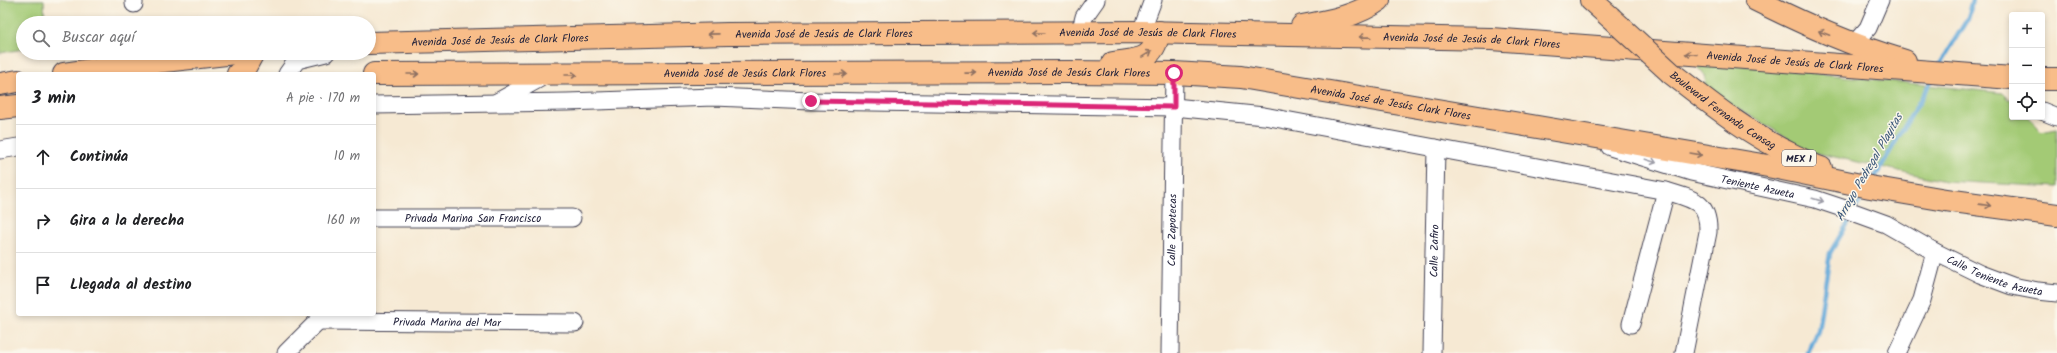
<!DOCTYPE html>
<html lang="es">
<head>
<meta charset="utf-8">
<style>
	:root { --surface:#fff; --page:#f2f2f2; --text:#202124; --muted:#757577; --line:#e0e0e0 }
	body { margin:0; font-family:Kalam,sans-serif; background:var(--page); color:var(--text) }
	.controls { position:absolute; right:12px; top:12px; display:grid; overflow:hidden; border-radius:4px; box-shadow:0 2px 6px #0003 }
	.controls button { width:36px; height:36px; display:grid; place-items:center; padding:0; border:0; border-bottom:1px solid var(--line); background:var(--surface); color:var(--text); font:20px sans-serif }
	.stop { position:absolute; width:12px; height:12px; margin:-9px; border:3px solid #db2777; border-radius:50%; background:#fff }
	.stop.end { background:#db2777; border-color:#fff; box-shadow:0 1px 4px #0008 }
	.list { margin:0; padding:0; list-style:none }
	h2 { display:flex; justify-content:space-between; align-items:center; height:52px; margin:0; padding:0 16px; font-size:17px }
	h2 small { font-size:13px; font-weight:400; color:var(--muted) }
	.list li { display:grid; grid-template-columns:26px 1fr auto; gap:12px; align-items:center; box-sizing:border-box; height:64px; padding:0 16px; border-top:1px solid var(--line) }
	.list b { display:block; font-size:15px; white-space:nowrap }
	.list em { font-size:13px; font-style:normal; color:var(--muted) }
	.icon { flex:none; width:22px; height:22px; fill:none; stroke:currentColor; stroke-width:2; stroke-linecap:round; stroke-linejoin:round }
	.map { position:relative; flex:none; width:2057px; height:353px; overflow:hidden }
	.search { position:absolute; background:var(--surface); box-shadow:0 2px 6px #0003; left:16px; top:16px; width:360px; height:44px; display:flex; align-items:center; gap:10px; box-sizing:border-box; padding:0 14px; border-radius:22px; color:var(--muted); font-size:15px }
	.panel { position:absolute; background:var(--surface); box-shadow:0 2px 6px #0003; left:16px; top:72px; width:360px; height:244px; border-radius:4px }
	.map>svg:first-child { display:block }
	.green { fill:#a3ca75; stroke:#627658 }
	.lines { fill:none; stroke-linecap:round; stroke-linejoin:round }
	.stream { stroke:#64a9d9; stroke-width:4.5 }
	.minor-casing { stroke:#424052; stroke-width:19 }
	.highway-casing { stroke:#424052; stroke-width:24 }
	.minor { stroke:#fff; stroke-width:17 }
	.highway { stroke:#f8bd89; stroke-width:22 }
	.highway-bridge-casing { stroke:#424052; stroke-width:24; stroke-linecap:butt }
	.highway-bridge { stroke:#f8bd89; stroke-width:22 }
	.oneway { stroke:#8d7062 }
	.oneway2 { stroke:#9c9ca7 }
	.route { stroke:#db2777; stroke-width:5 }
	.labels { text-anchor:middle; stroke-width:3; stroke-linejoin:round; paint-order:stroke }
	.shield { fill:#fbf7ec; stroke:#636270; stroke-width:1 }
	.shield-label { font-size:10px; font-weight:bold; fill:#22223b }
	.street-label { font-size:11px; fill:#22223b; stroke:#fbf7ec }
	.water-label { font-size:12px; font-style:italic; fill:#3c587a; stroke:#fbf7ec }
</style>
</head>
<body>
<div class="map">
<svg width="2057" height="353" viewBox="0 0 2057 353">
	<rect width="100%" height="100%" fill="#fbf7ec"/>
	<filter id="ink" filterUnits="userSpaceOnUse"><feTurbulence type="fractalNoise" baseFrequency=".025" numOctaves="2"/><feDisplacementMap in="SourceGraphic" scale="8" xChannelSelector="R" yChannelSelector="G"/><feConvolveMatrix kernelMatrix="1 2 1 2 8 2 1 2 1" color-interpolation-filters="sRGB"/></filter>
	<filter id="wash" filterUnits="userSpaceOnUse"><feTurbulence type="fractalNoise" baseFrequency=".012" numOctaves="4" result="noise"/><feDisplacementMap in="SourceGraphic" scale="16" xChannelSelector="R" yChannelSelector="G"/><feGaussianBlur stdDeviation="0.9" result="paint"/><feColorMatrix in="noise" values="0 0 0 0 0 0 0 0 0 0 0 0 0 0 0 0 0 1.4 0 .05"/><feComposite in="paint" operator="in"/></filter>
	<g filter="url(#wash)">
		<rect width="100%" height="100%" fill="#f6e9d3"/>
		<g class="green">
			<polygon points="0,0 44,0 45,23 23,23 23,49 0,53"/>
			<polygon points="1690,60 2003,93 2012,102 2012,117 2028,117 2041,132 2057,129 2057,187 1945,181 1812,152 1692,82 1706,84 1704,74"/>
		</g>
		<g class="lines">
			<g class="stream">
				<polyline points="1939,66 1968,18 1973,0"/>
				<polyline points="1872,182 1933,78"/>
				<polyline points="1855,209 1866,192"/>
				<polyline points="1808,353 1818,331 1830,253 1852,216"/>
			</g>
		</g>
	</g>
	<g filter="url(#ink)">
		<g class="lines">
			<g class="minor-casing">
				<g id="minor">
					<polyline points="134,4 134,0"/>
					<polyline points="1141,32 1153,0"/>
					<polyline points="1080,33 1084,17 1096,0"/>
					<polyline points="1854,44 1868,28 1880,0"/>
					<polyline points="287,74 297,60 326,53"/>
					<polyline points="497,102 546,75"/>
					<path d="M374 105 567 102 714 97 811 101 1174 107 1264 116 1666 191C1691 199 1709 200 1708 232L1684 353"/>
					<polyline points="2042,111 2057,117"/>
					<path id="s1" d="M1610 147 1691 172 1815 199 1842 208 1886 224 1935 252 1980 274 2012 286 2038 291 2057 293"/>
					<polyline points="0,150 18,147"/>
					<path id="s2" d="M374 218H572"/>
					<path id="s3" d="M318 321 575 323"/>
					<polyline points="1631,324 1666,191"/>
					<polyline points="286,353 318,321 321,314"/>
					<path id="s4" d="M1170 353 1174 73"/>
					<path id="s5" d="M1432 353 1436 148"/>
					<polyline points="1897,353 1922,300 1935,252"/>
				</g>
			</g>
			<g class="highway-casing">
				<g id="highway">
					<polyline points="1591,0 1610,17"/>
					<path d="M1756 0C1806 25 1851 45 1905 61"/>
					<path d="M1302 26C1329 21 1357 16 1379 0"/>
					<path id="s6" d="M369 43 728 34 1141 32 1491 39 2012 78"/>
					<path d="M1113 63C1138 59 1153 62 1159 32"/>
					<path id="s7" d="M1671 73C1710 103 1748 134 1793 155 1802 159 1811 165 1821 168"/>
					<polyline points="64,74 119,66 235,53"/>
					<polyline points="238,74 242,73 253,53"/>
					<path id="s8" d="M374 74 1068 72 1174 73 1241 77 1768 166 1870 187 1946 200 2057 215"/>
					<polyline points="2042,79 2057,79"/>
					<polyline points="0,84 18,81"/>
					<polyline points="0,108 18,106"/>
				</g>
			</g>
			<use href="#minor" class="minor"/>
			<use href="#highway" class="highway"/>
			<g class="highway-bridge-casing">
				<polyline id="highway-bridge" points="1610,17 1671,73"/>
			</g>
			<use href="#highway-bridge" class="highway-bridge"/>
		</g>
		<defs><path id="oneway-shaft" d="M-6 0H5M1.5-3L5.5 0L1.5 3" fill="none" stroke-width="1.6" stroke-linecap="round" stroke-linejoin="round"/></defs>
		<g class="oneway">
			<use href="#oneway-shaft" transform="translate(1039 33) rotate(180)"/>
			<use href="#oneway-shaft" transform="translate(1824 33) rotate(-159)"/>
			<use href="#oneway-shaft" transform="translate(713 34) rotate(179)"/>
			<use href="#oneway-shaft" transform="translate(1365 37) rotate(-179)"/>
			<use href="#oneway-shaft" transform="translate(1147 54) rotate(-32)"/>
			<use href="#oneway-shaft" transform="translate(1691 54) rotate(-176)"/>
			<use href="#oneway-shaft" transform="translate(971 73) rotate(-1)"/>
			<use href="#oneway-shaft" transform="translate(413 74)"/>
			<use href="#oneway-shaft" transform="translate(841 74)"/>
			<use href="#oneway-shaft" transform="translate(571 75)"/>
			<use href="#oneway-shaft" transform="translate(1696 154) rotate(10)"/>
			<use href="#oneway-shaft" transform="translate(1985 205) rotate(8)"/>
		</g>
		<g class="oneway2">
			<use href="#oneway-shaft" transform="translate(1651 161) rotate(18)"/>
			<use href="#oneway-shaft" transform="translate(1818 200) rotate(16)"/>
		</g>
	</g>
	<g class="lines" filter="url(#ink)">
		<polyline class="route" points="811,101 1174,107 1174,73"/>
	</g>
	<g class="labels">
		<rect class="shield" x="1782" y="150" width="34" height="16" rx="3"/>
		<g class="shield-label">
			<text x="1799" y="162">MEX 1</text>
		</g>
		<g class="street-label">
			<text dy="4" stroke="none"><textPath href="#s6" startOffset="779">Avenida José de Jesús de Clark Flores</textPath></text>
			<text dy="4" stroke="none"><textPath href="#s6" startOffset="455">Avenida José de Jesús de Clark Flores</textPath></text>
			<text dy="4" stroke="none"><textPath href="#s6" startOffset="131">Avenida José de Jesús de Clark Flores</textPath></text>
			<text dy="4" stroke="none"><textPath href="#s6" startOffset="1103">Avenida José de Jesús de Clark Flores</textPath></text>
			<text dy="4" stroke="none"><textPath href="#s6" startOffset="1427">Avenida José de Jesús de Clark Flores</textPath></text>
			<text dy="4" stroke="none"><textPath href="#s8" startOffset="695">Avenida José de Jesús Clark Flores</textPath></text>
			<text dy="4" stroke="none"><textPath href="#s8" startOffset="371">Avenida José de Jesús Clark Flores</textPath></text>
			<text dy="4" stroke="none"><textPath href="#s8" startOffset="1019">Avenida José de Jesús Clark Flores</textPath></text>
			<text dy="4" stroke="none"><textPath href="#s7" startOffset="64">Boulevard Fernando Consag</textPath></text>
			<text dy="4" stroke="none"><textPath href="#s1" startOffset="153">Teniente Azueta</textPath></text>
			<text dy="4" stroke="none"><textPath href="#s2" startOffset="99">Privada Marina San Francisco</textPath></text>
			<text dy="4" stroke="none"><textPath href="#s4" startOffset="123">Calle Zapotecas</textPath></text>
			<text dy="4" stroke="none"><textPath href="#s5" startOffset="102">Calle Zafiro</textPath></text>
			<text dy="4" stroke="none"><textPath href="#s1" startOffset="408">Calle Teniente Azueta</textPath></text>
			<text dy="4" stroke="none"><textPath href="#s3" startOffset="129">Privada Marina del Mar</textPath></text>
		</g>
		<g class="water-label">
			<text transform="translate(1869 167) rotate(-60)" y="4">Arroyo Pedregal Playitas</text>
		</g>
	</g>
</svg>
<div class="controls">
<button>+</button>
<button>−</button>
<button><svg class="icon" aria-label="locate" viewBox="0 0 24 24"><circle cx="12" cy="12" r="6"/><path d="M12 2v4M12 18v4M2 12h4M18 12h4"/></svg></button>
</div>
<div class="stop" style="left:1174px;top:73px"></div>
<div class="stop end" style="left:811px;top:101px"></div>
<div class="search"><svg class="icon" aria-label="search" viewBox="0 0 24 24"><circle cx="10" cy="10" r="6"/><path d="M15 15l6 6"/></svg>Buscar aquí</div>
<section class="panel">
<h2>3 min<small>A pie · 170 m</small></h2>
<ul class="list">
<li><svg class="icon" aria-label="ahead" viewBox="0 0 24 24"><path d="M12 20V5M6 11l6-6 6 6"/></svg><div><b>Continúa</b></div><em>10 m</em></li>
<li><svg class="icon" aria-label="right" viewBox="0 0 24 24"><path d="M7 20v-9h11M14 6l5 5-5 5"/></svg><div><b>Gira a la derecha</b></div><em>160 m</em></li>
<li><svg class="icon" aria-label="arrive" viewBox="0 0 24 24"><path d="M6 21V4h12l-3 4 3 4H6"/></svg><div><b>Llegada al destino</b></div></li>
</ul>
</section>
</div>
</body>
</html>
